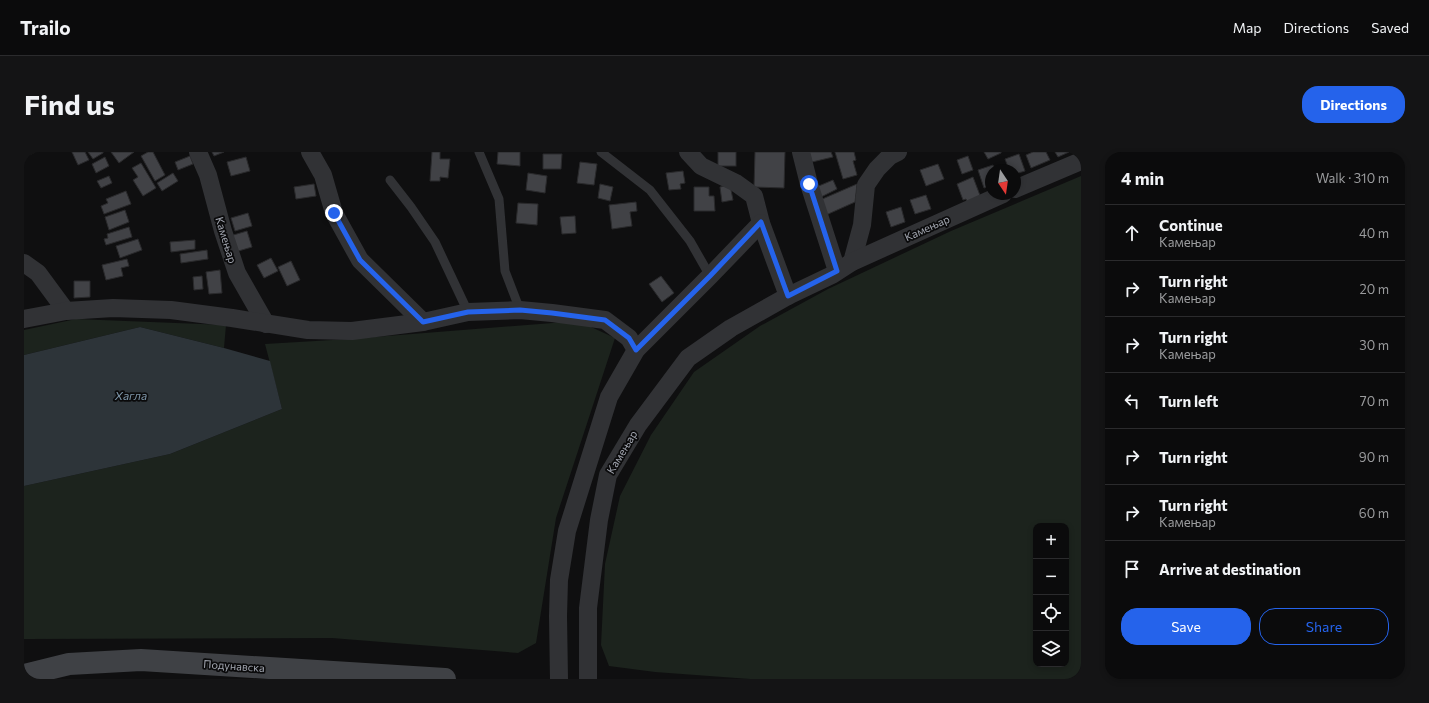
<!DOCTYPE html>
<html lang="en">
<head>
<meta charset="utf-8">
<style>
	:root { --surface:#0b0b0c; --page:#141415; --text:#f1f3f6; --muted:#9a9b9d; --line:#2b2b2d; --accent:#2563eb }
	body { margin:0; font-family:Commissioner,sans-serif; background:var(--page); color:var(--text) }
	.controls { position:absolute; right:12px; bottom:12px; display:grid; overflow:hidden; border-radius:8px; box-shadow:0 2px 6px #0003 }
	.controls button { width:36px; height:36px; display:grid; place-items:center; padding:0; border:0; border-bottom:1px solid var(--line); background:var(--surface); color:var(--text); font:20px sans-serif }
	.compass { position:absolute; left:961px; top:12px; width:36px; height:36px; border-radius:50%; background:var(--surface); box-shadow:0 2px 6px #0003; rotate:167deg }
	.stop { position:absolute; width:12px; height:12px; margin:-9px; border:3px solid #2563eb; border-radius:50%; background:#fff }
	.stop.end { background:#2563eb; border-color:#fff; box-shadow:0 1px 4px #0008 }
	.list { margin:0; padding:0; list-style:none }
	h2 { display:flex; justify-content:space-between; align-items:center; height:52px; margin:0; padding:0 16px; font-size:17px }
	h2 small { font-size:13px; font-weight:400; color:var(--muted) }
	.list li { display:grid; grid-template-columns:26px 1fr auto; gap:12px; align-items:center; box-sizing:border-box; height:56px; padding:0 16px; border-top:1px solid var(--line) }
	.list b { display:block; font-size:15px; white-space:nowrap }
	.list p { margin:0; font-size:13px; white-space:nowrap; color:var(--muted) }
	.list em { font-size:13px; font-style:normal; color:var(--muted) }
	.actions { display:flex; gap:8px; padding:12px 16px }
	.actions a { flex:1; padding:9px 0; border:1px solid var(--accent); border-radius:16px; text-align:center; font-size:14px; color:var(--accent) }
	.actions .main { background:var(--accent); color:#fff }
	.icon { flex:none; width:22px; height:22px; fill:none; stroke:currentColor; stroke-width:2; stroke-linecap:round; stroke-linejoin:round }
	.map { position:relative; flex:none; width:1057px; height:527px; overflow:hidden; border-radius:16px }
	header { display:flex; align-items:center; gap:24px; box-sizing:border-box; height:56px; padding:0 20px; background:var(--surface); border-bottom:1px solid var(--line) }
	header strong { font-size:19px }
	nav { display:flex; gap:22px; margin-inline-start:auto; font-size:14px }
	.intro { display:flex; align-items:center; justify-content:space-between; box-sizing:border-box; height:96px; padding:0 24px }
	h1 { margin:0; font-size:28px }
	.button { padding:10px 18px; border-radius:16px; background:var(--accent); color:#fff; font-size:14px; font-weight:700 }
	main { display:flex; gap:24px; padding:0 24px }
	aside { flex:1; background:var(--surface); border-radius:16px; box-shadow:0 2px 6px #0003 }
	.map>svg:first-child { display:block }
	.green { fill:#1c231d; fill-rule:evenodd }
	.water { fill:#2d3439 }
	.building { fill:#414246; stroke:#2a2a2c }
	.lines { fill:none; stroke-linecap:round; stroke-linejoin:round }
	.lane { stroke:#313235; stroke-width:9 }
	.street { stroke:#313235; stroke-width:18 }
	.secondary { stroke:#3f4145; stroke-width:22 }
	.route { stroke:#2563eb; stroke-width:5 }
	.labels { text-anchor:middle; stroke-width:3.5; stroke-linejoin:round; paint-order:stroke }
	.street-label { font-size:11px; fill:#a2a6b0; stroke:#0a0a0b }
	.water-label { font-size:12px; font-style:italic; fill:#7c94a7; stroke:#0a0a0b }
</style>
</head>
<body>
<header>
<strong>Trailo</strong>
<nav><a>Map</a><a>Directions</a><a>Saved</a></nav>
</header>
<div class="intro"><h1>Find us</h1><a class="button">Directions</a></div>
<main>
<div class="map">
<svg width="1057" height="527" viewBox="0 0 1057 527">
	<rect width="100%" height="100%" fill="#0f0f10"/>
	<g class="green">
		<path d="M1057 24V527H726L631 520 585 514 577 493 581 412 596 344 627 283 670 220 736 174 804 137 927 79ZM1012 374H1042V512H1012Z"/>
		<polygon points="52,167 202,173 200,196 116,175 0,203 0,178"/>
		<polygon points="554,169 591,186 532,366 512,491 494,501 308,486 0,487 0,334 146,302 258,257 241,192 325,187"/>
	</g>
	<polygon class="water" points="116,175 200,196 246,209 258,257 146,302 0,334 0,203"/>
	<g class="building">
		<polygon points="0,0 11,0 0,6"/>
		<polygon points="48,0 61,0 65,8 54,13"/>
		<polygon points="64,0 79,0 79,1 69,7"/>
		<polygon points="87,0 110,0 95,11"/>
		<polygon points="124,0 129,0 141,23 131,29 117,4"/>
		<polygon points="188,0 200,0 190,4"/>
		<polygon points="408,0 416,0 416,7 426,7 424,26 416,25 416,29 406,29"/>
		<polygon points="474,0 496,0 496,14 473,12"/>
		<rect x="694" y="0" width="18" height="14"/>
		<polygon points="731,0 761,0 760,36 730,35"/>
		<polygon points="785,0 807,0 809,5 788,10"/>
		<polygon points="811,0 830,0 832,8 829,9 833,23 819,27"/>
		<polygon points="960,0 977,0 977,1 964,7"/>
		<polygon points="1009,0 1022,0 1026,8 1007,16 1002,3"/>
		<polygon points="1031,0 1045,0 1034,5"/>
		<polygon points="519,2 538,2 537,17 519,17"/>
		<polygon points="995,2 1001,19 991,22 991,18 985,18 981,7"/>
		<polygon points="166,4 169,12 154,18 151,10"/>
		<polygon points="944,4 949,18 938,22 933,8"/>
		<polygon points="81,5 85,14 72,21 68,12"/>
		<polygon points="222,5 226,19 207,24 203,10"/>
		<polygon points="556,10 573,12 570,33 553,31"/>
		<polygon points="117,11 132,36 119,44 109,28 114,25 108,16"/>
		<polygon points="914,12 920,27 902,34 896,18"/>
		<polygon points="969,13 971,18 967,18 967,34 960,36 954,18"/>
		<polygon points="659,19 661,31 656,32 657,37 645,38 642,21"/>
		<polygon points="149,21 154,29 138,39 133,31"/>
		<polygon points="504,21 523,24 521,41 502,38"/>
		<polygon points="85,24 88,31 77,36 73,29"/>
		<polygon points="949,25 957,46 944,52 942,47 939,48 933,32"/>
		<polygon points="809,28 813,37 795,46 790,36"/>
		<polygon points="290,32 292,44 272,47 270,35"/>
		<polygon points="576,32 589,35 586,49 574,46"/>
		<polygon points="833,32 831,50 802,63 796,48"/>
		<polygon points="706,33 709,48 698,50 696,35"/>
		<polygon points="670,35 685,35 685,44 690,44 691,59 670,59"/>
		<polygon points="102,39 107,52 80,62 77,54 84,51 82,47"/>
		<polygon points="902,43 907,57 891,62 886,48"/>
		<polygon points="612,50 613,59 606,60 608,74 588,77 585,53"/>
		<polygon points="494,51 514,52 513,73 492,71"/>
		<polygon points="877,55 881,70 867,75 862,60"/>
		<polygon points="101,58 105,70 85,78 81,65"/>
		<polygon points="224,61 228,74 211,79 207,66"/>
		<polygon points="551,64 552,81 538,82 536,65"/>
		<polygon points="105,75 108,85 82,93 80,87 84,86 83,82"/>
		<polygon points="223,79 228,95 211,100 206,84"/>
		<polygon points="114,87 118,98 96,106 92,94"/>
		<polygon points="171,88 171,97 147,100 146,90"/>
		<polygon points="183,98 184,107 157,111 156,102"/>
		<polygon points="247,106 254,119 240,126 233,113"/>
		<polygon points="103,107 105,114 97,116 99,124 82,128 78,113"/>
		<polygon points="267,109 276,128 263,134 254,115"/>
		<polygon points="196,118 198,141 185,142 182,120"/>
		<polygon points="178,124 179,137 170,138 169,125"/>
		<polygon points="637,124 650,141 638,150 625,132"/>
		<polygon points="50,129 66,129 66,145 50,146"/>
	</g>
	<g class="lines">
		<g class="lane">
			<polyline points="455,0 475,47 481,119 496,158"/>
			<polyline points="577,0 626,38 666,89 686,124"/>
			<polyline points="366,28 387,55 411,90 444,160"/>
		</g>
		<g class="street">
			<polyline points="174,0 184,23 199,79 213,121 242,172"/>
			<polyline points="286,0 299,23 310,61 336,108 399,170"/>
			<polyline points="664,0 677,14 712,31 730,44 737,71 764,144"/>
			<polyline points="777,0 785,32 813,119"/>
			<polyline points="991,37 1057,9"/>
			<polyline points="828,110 838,73 842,33 853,17 866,4 874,0"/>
			<polyline points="0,111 14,121 42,159"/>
			<polyline points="0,167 42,159 89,156 147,158 208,166 284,178 328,179 399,170 444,160 496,158 528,161 581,168 605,186 612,198"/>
			<polyline points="535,527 534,464 535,428 543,379 585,245 612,198 686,124 737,71"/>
			<polyline points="564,527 564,456 575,368 584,323 614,273 664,206 707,176 764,144 808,123 828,110 979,42"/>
		</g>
		<polyline class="secondary" points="0,523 45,512 117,508 421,527"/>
	</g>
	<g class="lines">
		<polyline class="route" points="310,61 336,108 399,170 444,160 496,158 528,161 581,168 605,186 612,198 686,124 737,70 764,144 813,119 785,32"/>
	</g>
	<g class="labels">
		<g class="street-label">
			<text transform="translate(903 76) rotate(-24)" y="4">Камењар</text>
			<text transform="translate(202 88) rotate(73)" y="4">Камењар</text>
			<text transform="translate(598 300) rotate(-59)" y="4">Камењар</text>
			<text transform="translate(210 514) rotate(4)" y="4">Подунавска</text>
		</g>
		<g class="water-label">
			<text x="107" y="248">Хагла</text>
		</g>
	</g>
</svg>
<div class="controls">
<button>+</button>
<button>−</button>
<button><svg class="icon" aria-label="locate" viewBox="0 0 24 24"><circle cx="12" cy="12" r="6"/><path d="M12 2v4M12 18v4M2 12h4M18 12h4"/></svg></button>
<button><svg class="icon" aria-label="layers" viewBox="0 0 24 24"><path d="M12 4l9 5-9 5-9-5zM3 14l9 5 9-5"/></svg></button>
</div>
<svg class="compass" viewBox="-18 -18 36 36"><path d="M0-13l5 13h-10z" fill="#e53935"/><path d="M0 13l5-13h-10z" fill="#9a9b9d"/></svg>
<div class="stop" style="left:785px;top:32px"></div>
<div class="stop end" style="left:310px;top:61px"></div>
</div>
<aside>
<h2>4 min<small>Walk · 310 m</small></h2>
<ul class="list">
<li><svg class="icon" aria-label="ahead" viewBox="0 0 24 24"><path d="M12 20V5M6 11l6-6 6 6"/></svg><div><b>Continue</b><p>Камењар</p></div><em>40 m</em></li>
<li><svg class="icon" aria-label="right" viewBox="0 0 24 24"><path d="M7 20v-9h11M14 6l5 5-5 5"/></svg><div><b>Turn right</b><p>Камењар</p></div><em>20 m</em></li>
<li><svg class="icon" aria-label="right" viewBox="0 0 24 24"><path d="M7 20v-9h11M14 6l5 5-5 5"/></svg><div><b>Turn right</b><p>Камењар</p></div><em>30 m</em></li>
<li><svg class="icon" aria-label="left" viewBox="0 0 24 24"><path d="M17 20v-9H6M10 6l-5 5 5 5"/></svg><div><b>Turn left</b></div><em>70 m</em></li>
<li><svg class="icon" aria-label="right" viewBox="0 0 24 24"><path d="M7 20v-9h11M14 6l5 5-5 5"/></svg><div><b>Turn right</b></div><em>90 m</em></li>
<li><svg class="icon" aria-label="right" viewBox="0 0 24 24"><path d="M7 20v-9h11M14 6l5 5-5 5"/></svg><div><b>Turn right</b><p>Камењар</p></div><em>60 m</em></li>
<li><svg class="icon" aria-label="arrive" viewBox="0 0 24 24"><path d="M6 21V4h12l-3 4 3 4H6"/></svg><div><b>Arrive at destination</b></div></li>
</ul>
<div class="actions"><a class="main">Save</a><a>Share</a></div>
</aside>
</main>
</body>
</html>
